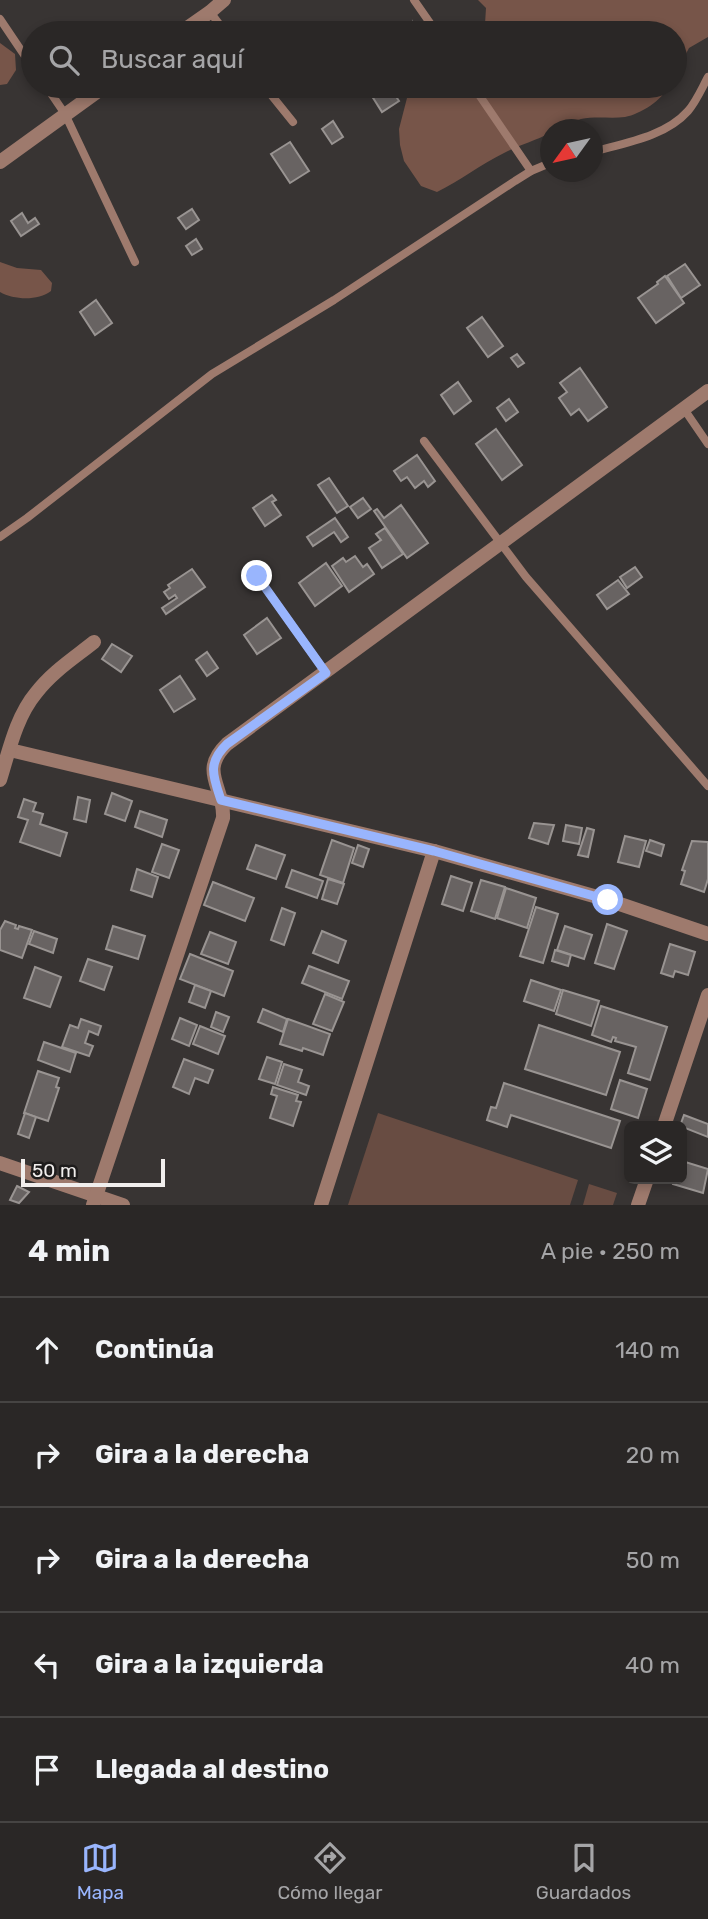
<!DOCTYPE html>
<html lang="es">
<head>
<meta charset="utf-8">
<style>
	:root { --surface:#2a2726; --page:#363332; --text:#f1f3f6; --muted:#a5a5a7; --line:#464443; --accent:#99b5fd }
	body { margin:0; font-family:Rubik,sans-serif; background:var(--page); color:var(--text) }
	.controls { position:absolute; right:21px; bottom:21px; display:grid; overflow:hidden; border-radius:10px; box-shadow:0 4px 10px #0003 }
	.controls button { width:63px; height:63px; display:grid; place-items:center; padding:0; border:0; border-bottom:2px solid var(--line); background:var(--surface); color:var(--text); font:35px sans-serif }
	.compass { position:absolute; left:540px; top:119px; width:63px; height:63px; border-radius:50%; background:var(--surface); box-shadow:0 4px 10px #0003; rotate:237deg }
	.scale { position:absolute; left:21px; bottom:18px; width:144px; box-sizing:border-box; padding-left:7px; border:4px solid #f1eeed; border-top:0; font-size:19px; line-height:24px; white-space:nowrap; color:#f1eeed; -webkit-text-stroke:5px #1e1c1c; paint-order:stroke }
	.stop { position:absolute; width:21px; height:21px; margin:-16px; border:5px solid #99b5fd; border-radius:50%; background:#fff }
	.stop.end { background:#99b5fd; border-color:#fff; box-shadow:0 2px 7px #0008 }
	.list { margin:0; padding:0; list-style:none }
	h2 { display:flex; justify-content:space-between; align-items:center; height:91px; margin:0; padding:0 28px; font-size:30px }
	h2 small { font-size:23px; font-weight:400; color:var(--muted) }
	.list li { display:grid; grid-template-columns:46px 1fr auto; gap:21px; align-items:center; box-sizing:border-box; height:105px; padding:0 28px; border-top:2px solid var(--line) }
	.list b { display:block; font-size:26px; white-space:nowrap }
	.list em { font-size:23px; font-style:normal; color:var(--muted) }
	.icon { flex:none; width:38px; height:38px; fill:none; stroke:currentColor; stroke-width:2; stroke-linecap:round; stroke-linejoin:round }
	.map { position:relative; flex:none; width:708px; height:1205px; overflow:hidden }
	.search { position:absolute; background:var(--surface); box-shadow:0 4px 10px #0003; left:21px; right:21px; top:21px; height:77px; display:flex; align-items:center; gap:18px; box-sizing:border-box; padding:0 24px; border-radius:38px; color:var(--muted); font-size:26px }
	.sheet { height:616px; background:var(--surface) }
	nav { display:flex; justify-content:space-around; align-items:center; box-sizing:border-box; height:98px; border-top:2px solid var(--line); background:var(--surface); font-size:19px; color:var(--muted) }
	nav a { display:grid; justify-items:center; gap:4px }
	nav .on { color:var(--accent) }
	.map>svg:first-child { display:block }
	.green { fill:#684c42 }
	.forest { fill:#775549 }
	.building { fill:#686362; stroke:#999492; stroke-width:2 }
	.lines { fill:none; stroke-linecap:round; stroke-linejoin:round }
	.path { stroke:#767271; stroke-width:3.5; stroke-dasharray:5 3.5; stroke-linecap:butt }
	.service { stroke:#9e7a6d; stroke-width:8 }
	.minor { stroke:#9e7a6d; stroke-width:14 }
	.route { stroke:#99b5fd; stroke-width:9 }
</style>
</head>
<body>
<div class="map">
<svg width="708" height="1205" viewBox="0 0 708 1205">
	<rect width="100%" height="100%" fill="#383433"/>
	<g class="green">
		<polygon points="378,1113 578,1180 570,1205 348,1205"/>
		<polygon points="589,1184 617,1193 613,1205 583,1205"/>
	</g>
	<g class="forest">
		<polygon points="478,0 708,0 708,37 689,48 675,75 675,33 455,33 485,24 486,8"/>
		<polygon points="0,43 15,54 16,70 7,84 0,85"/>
		<path d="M479 86H669C662 100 641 114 625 117 611 119 596 116 581 119 570 122 562 129 550 130V133C535 141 519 145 504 153 481 164 460 181 437 192L421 186 404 161 400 145 399 129 407 98 420 87C444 95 456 102 479 86Z"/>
		<path d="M0 262 17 268 41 270 52 283 51 291C38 301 14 300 0 292Z"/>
	</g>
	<g class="building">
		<polygon points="381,86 389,86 399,101 382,112 370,93"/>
		<polygon points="333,121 343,137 332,144 322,129"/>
		<polygon points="290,142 309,171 290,183 271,154"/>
		<polygon points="192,209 199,220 186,229 178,218"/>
		<polygon points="22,213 28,223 35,218 39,224 21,236 11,221"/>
		<polygon points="196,239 202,249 192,255 186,246"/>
		<polygon points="685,264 700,285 681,298 667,276"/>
		<polygon points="665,276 684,303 656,323 638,298 658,284 657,282"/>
		<polygon points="96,300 112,323 95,335 80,312"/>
		<polygon points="482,317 503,346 488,357 467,328"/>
		<polygon points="517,354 524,363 518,367 511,358"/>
		<polygon points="580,368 607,407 588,421 579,409 571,415 559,398 567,392 560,383"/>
		<polygon points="458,382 471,401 454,414 441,395"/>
		<polygon points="509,399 518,412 506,421 497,408"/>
		<polygon points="496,429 522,465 502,480 476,444"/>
		<polygon points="417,455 435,481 428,487 424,481 415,488 407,477 401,481 394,471"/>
		<polygon points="329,478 348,506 337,513 318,485"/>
		<polygon points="272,495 276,500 272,502 281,515 265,526 253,508"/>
		<polygon points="363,498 371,509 358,518 350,507"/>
		<polygon points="401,505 428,543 407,558 374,511 377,509 384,518"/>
		<polygon points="335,518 348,537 341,542 334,532 313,546 307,537"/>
		<polygon points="385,528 403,554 382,568 369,548 381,540 376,534"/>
		<polygon points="355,556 363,567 367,564 374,574 349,592 332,566 343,558 346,562"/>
		<polygon points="326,563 342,586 315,606 299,583"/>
		<polygon points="635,567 642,577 627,588 620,577"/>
		<polygon points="192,569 205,587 166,614 162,608 177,598 175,595 169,599 164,592 170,588 168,585"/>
		<polygon points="618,580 629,594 607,609 597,595"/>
		<polygon points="267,618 281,638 257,654 244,635"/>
		<polygon points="112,644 132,656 121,672 102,659"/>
		<polygon points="207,652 218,668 207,676 196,660"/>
		<polygon points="180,676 195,699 174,712 160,690"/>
		<polygon points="112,793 132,801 125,821 105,814"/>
		<polygon points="78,797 90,800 86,822 74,819"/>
		<polygon points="24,799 36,803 33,811 43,814 40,824 67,833 60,856 20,842 28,820 18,817"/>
		<polygon points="140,811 167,820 162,837 135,827"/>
		<polygon points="534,823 554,825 548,844 529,838"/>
		<polygon points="566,825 582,828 579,844 563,841"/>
		<polygon points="587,828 594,830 588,857 578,855"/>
		<polygon points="625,836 646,841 639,867 618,862"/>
		<polygon points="332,840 354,848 343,883 320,875"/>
		<polygon points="650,840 664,845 661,856 646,851"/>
		<polygon points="692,841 708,842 708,879 704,892 681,884 685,871 682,870"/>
		<polygon points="162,844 179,850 169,878 152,872"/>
		<polygon points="256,845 285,855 276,879 247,869"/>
		<polygon points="358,845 369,849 363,867 352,863"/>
		<polygon points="137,869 158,877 152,897 131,890"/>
		<polygon points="292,870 323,881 317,898 286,887"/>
		<polygon points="451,876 472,883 463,911 442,904"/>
		<polygon points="328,879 344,884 337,904 322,899"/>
		<polygon points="481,880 505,887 495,919 471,911"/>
		<polygon points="213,882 254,898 245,921 204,905"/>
		<polygon points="506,888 536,898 527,928 497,918"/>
		<polygon points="536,907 558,914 543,963 520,956"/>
		<polygon points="282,908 295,913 284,945 271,940"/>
		<polygon points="5,921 16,925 15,928 18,929 19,926 32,930 22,958 0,950 0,930"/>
		<polygon points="607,924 627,931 614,969 595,963"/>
		<polygon points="113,926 145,936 138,959 106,949"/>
		<polygon points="565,926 592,935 584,959 557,950"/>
		<polygon points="34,931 57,939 53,953 29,944"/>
		<polygon points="322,931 346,941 338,963 313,953"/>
		<polygon points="210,932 236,942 228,964 201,954"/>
		<polygon points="670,944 695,952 688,975 675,971 673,977 661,973"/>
		<polygon points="555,950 571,955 568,966 552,961"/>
		<polygon points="190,954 233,971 224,996 180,979"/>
		<polygon points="88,959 112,967 104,990 80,981"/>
		<polygon points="309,966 349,981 342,999 302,983"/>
		<polygon points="35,967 61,977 50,1007 24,998"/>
		<polygon points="531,980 561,990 554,1011 524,1001"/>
		<polygon points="195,985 211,991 205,1008 189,1002"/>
		<polygon points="563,990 599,1001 591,1026 556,1014"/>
		<polygon points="325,994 344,1002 332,1031 313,1024"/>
		<polygon points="601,1006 667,1027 650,1080 628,1073 636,1047 615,1041 616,1038 613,1037 611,1042 592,1035"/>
		<polygon points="263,1009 287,1019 283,1032 258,1022"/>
		<polygon points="216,1012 229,1017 223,1032 211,1027"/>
		<polygon points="180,1018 197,1025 189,1046 172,1039"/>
		<polygon points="81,1019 101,1026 98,1035 89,1031 85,1043 93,1046 89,1056 62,1047 70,1025 78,1028"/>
		<polygon points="288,1019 330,1034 323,1055 303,1048 302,1051 280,1044"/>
		<polygon points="539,1025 620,1052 606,1095 525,1069"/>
		<polygon points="200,1026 225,1036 218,1054 193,1044"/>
		<polygon points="44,1042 76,1053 70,1072 38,1060"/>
		<polygon points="267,1057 282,1062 275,1084 259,1079"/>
		<polygon points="184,1059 213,1070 208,1083 195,1078 189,1094 173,1087"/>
		<polygon points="284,1064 302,1070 298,1082 309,1086 306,1095 277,1085"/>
		<polygon points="38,1071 59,1078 56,1087 59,1088 48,1121 24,1113"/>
		<polygon points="620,1080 647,1089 638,1118 611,1109"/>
		<polygon points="504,1083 620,1121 611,1148 511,1115 507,1127 487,1120 491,1107 496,1108"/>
		<polygon points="273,1087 298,1095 296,1101 301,1102 293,1126 270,1118 277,1096 271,1094"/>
		<polygon points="25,1113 36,1117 29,1138 18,1134"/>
		<polygon points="684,1115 708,1124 708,1137 680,1126"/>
		<polygon points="682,1161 708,1169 703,1193 673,1184 674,1179 682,1179"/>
		<polygon points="17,1186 29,1192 19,1203 10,1200"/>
	</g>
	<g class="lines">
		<g class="path">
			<polyline points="390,33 413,21"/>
			<polyline points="284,92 296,86"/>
		</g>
		<g class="service">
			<polyline points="414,0 437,33"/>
			<polyline points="210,12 226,33"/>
			<polyline points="0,19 33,68"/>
			<polyline points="46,86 65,114 135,262"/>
			<polyline points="264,86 293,122"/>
			<polyline points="473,86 531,171"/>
			<path d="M592 152C624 143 665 137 688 111 696 102 702 88 708 77"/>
			<polyline points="684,409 708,444"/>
			<polyline points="424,441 526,577 708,786"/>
			<polyline points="0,537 27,518 212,374 334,300 515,181 531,171 550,163"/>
			<polyline points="257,576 326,673"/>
		</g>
		<g class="minor">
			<polyline points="180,33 210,12 224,0"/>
			<polyline points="0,162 105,86"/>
			<polyline points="10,750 434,851 608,900 708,934"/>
			<path d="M0 780C9 751 16 717 36 693 52 672 74 658 94 642"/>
			<polyline points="664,1126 708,995"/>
			<polyline points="0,1163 123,1205"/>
			<path d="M93 1205 223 818C225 787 198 772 227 744L708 391"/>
			<polyline points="321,1205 434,851"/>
			<polyline points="638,1205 647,1179"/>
		</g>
	</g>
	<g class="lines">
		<path class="route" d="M257 576 326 673 227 744C207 763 213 776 221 800L434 851 608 900"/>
	</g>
</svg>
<div class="controls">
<button><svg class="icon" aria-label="layers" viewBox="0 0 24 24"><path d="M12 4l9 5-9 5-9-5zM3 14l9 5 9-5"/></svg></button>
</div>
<svg class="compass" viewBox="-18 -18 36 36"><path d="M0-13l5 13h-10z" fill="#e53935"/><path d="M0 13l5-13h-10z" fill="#a5a5a7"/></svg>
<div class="scale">50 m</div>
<div class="stop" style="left:608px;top:900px"></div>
<div class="stop end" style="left:257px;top:576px"></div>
<div class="search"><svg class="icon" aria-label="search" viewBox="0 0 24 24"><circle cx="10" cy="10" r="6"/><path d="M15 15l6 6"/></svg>Buscar aquí</div>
</div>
<section class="sheet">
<h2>4 min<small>A pie · 250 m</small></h2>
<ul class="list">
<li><svg class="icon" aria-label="ahead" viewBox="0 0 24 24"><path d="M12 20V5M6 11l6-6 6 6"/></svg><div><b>Continúa</b></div><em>140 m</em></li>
<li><svg class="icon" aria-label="right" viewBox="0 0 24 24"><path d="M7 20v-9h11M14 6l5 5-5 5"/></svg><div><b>Gira a la derecha</b></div><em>20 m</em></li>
<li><svg class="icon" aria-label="right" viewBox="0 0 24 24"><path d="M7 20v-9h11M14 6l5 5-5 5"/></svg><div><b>Gira a la derecha</b></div><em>50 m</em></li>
<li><svg class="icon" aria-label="left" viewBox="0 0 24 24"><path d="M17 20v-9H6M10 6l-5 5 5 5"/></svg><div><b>Gira a la izquierda</b></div><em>40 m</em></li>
<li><svg class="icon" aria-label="arrive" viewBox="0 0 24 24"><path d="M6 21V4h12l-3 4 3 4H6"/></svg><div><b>Llegada al destino</b></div></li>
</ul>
</section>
<nav>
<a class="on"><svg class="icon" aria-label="map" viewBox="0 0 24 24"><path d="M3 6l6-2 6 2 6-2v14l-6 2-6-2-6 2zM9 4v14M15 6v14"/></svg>Mapa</a>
<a><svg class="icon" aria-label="directions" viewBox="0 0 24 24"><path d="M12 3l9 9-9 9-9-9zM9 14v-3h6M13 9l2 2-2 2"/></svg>Cómo llegar</a>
<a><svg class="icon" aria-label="saved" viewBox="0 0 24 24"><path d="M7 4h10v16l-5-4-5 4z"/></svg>Guardados</a>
</nav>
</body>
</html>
